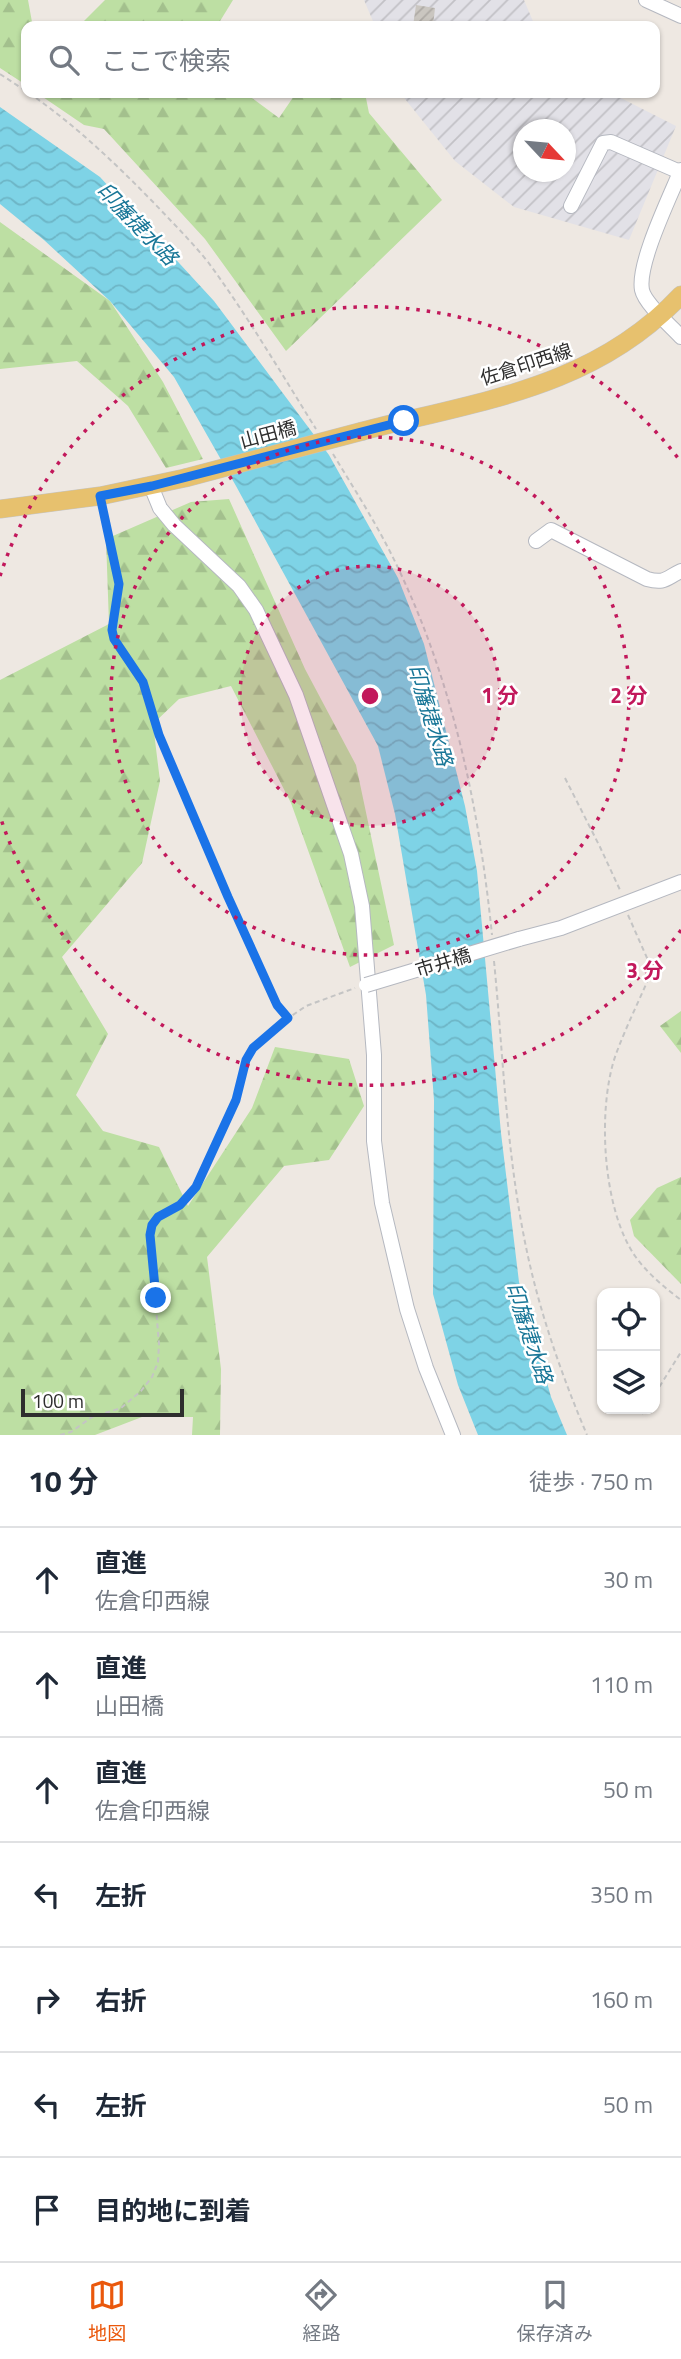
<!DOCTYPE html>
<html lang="ja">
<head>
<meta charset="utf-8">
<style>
	:root { --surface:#fff; --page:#f2f2f3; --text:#1f2937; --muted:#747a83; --line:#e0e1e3; --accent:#ea580c }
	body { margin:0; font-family:"Titillium Web","Noto Sans JP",sans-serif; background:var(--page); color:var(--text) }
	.controls { position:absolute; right:21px; bottom:21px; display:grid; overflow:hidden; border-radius:14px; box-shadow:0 2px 5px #0004 }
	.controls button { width:63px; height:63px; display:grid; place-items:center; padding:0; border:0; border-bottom:2px solid var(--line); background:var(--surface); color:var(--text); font:35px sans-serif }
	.compass { position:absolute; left:513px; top:119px; width:63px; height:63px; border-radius:50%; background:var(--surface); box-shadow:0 2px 5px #0004; rotate:116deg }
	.scale { position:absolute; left:21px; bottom:18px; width:163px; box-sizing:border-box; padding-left:7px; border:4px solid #2e2e2e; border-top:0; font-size:19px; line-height:24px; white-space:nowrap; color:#2e2e2e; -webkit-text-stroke:5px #fff; paint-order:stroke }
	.stop { position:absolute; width:21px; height:21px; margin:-16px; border:5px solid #1a73e8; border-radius:50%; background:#fff }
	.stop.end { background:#1a73e8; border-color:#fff; box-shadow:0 2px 7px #0008 }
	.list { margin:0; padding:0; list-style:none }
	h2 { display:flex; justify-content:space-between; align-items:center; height:91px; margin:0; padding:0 28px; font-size:30px }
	h2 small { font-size:23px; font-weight:400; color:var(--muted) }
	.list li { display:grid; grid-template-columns:46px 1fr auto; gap:21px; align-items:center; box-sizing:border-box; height:105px; padding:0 28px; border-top:2px solid var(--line) }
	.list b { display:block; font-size:26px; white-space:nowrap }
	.list p { margin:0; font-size:23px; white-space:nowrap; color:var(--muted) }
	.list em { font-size:23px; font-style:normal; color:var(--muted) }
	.icon { flex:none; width:38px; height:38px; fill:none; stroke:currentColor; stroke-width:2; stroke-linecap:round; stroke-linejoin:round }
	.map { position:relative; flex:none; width:681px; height:1435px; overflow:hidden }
	.search { position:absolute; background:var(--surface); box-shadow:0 2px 5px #0004; left:21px; right:21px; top:21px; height:77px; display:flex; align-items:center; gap:18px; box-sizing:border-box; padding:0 24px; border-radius:14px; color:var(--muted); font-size:26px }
	.sheet { height:826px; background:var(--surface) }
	nav { display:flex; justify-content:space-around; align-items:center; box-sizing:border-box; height:98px; border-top:2px solid var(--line); background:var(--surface); font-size:19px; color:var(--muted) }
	nav a { display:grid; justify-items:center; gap:4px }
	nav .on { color:var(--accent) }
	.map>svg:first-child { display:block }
	.industrial { fill:url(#industrial-furrows); fill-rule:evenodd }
	.forest { fill:url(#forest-firs) }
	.water { fill:url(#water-waves) }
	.building { fill:url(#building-hatch) }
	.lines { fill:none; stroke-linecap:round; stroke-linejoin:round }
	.minor-casing { stroke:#b5b8c0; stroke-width:16 }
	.major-casing { stroke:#c4c4c4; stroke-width:19 }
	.path { stroke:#c4c4c4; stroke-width:2; stroke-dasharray:5 3.5; stroke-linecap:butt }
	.minor { stroke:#fff; stroke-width:14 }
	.major { stroke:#e7c16e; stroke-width:18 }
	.minor-bridge-casing { stroke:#b5b8c0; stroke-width:16; stroke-linecap:butt }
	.major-bridge-casing { stroke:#c4c4c4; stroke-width:19; stroke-linecap:butt }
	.minor-bridge { stroke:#fff; stroke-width:14 }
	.major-bridge { stroke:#e7c16e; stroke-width:18 }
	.route { stroke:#1a73e8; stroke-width:9 }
	.ring { fill:none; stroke:#c2185b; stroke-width:3.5; stroke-dasharray:3.5 7 }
	.labels { text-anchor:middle; stroke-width:5; stroke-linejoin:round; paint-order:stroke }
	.street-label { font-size:19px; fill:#2e2e2e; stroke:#fff }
	.water-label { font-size:21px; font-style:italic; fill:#187697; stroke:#fff }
	.centre { fill:#c2185b; stroke:#fff; stroke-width:3.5 }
	.ring-label { font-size:21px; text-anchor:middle; font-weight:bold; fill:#c2185b; stroke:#fff; stroke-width:5; stroke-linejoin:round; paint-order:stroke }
</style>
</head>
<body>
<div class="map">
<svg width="681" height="1435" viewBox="0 0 681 1435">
	<defs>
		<pattern id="industrial-furrows" width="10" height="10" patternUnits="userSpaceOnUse" patternTransform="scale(1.75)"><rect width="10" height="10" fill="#e2e1e7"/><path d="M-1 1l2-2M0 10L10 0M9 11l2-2" fill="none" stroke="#c2c1c6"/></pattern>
		<pattern id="forest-firs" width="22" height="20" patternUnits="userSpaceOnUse" patternTransform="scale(1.75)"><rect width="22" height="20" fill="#bddfa3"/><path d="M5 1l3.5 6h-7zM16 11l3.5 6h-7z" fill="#a3c08d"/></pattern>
		<pattern id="water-waves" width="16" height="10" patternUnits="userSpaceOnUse" patternTransform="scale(1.75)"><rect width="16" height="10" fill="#7ed3e6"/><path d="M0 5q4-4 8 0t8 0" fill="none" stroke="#6db5c6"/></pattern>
		<pattern id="building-hatch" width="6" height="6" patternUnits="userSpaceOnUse" patternTransform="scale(1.75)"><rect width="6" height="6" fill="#cac6c0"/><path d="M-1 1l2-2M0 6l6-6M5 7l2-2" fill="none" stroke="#aeaaa5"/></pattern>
	</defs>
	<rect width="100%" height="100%" fill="#eee8e2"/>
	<g class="industrial">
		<polygon points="364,0 524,0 535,26 375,26"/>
		<path d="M402 93H611L676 126 629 240 514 207 455 161 405 99ZM524 130H566V172H524Z"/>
	</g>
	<g class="forest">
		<polygon points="0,0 28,0 32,22 39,26 26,26 26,85 0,68"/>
		<polygon points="105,0 233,0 217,26 79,26"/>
		<polygon points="37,93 245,93 279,118 296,93 365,93 369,113 442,200 286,351 205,239 104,129 84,125"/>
		<polygon points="0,222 110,301 163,382 203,459 166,468 128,406 77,361 0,369"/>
		<polygon points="229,499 305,669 356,765 394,945 350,967 291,803 231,686 179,699 153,724 160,781 142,863 62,957 108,1034 76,1095 103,1131 159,1147 188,1206 252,1108 275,1047 349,1059 364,1106 329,1160 284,1166 207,1257 221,1369 220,1435 192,1435 193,1417 142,1417 95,1435 0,1435 0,680 109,624 106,539 191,502"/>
		<polygon points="681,1011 681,1053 660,1026"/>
		<polygon points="681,1177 681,1284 634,1236 630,1220 657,1188"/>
	</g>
	<polygon class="water" points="0,107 100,177 214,301 329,455 398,578 424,644 465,806 477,871 501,1133 519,1282 551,1397 567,1435 478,1435 458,1385 433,1294 434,1100 426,995 395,814 378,746 236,486 174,377 110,301 44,240 0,204"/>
	<polygon class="building" points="416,5 435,8 433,26 413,26"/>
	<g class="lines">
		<g class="minor-casing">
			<g id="minor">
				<polyline points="646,0 681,16"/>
				<path d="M681 170C670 197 637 264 642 290 645 304 671 326 681 337"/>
				<polyline points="571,206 603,143 611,142 680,172"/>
				<polyline points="151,486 160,508 174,525 239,586 256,610 296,695 351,854 362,906 374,1055 374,1141 382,1203 407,1309 426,1368 453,1435"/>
				<path d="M536 541 551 530 647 579C665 584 666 578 681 571"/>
				<polyline points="519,939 561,928 681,882"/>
			</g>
		</g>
		<g class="major-casing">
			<g id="major">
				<path d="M363 431C479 401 594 388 681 295"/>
				<polyline points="0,509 100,496 185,478"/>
			</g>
		</g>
		<g class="path">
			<polyline points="0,74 26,91"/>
			<path d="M29 93C75 125 114 162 154 203 172 222 191 241 208 262 247 315 281 373 316 429"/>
			<path d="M333 454C356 492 380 529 399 570 454 686 479 808 492 935"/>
			<polyline points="104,512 119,584 112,630 114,639 143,682 159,735 228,897 262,975 277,1005 287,1017"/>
			<polyline points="565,778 600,847 620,890"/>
			<path d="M628 915 651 967 650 975C639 1001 626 1027 616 1054 597 1107 602 1208 635 1256 647 1273 664 1287 681 1300"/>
			<path d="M494 961C503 1053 506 1146 524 1237 537 1305 560 1371 587 1435"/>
			<polyline points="655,1394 681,1352"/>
			<polyline points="642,1414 646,1409"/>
			<polyline points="60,1435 71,1432 92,1417 121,1408 141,1391 152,1377 158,1362 159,1344 150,1235 152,1225 158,1217 180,1205 196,1187 236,1100 246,1060 253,1048 284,1021 306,1006 355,988"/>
		</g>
		<use href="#minor" class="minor"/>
		<use href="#major" class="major"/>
		<g class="minor-bridge-casing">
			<polyline id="minor-bridge" points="366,985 519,939"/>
		</g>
		<g class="major-bridge-casing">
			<polyline id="major-bridge" points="185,478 363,431"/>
		</g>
		<use href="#minor-bridge" class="minor-bridge"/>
		<use href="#major-bridge" class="major-bridge"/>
	</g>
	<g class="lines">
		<polyline class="route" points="156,1298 150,1235 152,1225 158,1217 180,1205 196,1187 236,1100 246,1060 253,1048 288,1018 277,1005 228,897 159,735 143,682 114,639 112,630 119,584 100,496 152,486 404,421"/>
	</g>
	<circle cx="370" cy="696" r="130" fill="#c2185b" fill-opacity=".12"/>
	<g class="ring">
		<circle cx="370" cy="696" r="130"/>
		<circle cx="370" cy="696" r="259"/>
		<path d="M681 930A389 389 0 0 1 0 816M0 576A389 389 0 0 1 681 462"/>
	</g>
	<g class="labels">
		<g class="street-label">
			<text transform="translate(526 364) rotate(-18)" y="7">佐倉印西線</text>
			<text transform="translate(268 434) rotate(-15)" y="7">山田橋</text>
			<text transform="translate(443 962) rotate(-17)" y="7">市井橋</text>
		</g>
		<g class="water-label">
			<text transform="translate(137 224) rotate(46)" y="7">印旛捷水路</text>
			<text transform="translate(430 715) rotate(73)" y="7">印旛捷水路</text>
			<text transform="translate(529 1333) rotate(72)" y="7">印旛捷水路</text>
		</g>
	</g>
	<circle cx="370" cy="696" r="10" class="centre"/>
	<g class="ring-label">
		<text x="500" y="703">1 分</text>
		<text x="629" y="703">2 分</text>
		<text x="645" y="978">3 分</text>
	</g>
</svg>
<div class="controls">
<button><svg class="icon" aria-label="locate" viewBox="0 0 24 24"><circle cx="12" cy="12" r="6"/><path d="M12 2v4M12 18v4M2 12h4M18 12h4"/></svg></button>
<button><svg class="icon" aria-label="layers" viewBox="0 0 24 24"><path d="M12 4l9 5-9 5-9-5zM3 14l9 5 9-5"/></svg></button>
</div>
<svg class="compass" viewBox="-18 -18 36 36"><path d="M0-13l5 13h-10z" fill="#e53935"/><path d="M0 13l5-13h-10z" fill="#747a83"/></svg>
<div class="scale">100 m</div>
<div class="stop" style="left:404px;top:421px"></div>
<div class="stop end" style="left:156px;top:1298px"></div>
<div class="search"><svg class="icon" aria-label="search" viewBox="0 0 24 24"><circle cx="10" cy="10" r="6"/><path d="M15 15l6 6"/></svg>ここで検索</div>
</div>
<section class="sheet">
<h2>10 分<small>徒歩 · 750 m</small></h2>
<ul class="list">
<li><svg class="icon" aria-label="ahead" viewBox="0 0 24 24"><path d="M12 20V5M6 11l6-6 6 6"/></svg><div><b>直進</b><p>佐倉印西線</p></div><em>30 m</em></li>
<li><svg class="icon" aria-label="ahead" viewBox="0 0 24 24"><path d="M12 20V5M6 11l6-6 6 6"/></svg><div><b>直進</b><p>山田橋</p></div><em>110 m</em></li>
<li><svg class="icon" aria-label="ahead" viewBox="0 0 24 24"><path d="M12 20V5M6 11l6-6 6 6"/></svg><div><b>直進</b><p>佐倉印西線</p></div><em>50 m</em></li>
<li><svg class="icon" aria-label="left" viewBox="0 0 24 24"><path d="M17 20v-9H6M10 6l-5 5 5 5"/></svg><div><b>左折</b></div><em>350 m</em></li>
<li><svg class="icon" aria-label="right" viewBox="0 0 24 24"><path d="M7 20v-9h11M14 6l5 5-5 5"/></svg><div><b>右折</b></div><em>160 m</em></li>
<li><svg class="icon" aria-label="left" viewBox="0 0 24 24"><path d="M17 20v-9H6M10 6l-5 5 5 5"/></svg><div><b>左折</b></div><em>50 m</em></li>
<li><svg class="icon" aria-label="arrive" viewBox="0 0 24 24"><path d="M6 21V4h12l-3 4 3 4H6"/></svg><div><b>目的地に到着</b></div></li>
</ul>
</section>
<nav>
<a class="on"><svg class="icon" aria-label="map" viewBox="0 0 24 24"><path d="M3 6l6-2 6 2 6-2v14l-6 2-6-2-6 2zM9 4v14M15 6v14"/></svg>地図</a>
<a><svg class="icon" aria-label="directions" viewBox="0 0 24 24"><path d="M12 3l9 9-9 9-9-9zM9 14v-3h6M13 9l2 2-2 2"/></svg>経路</a>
<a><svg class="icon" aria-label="saved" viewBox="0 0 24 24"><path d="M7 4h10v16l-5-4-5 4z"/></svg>保存済み</a>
</nav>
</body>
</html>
